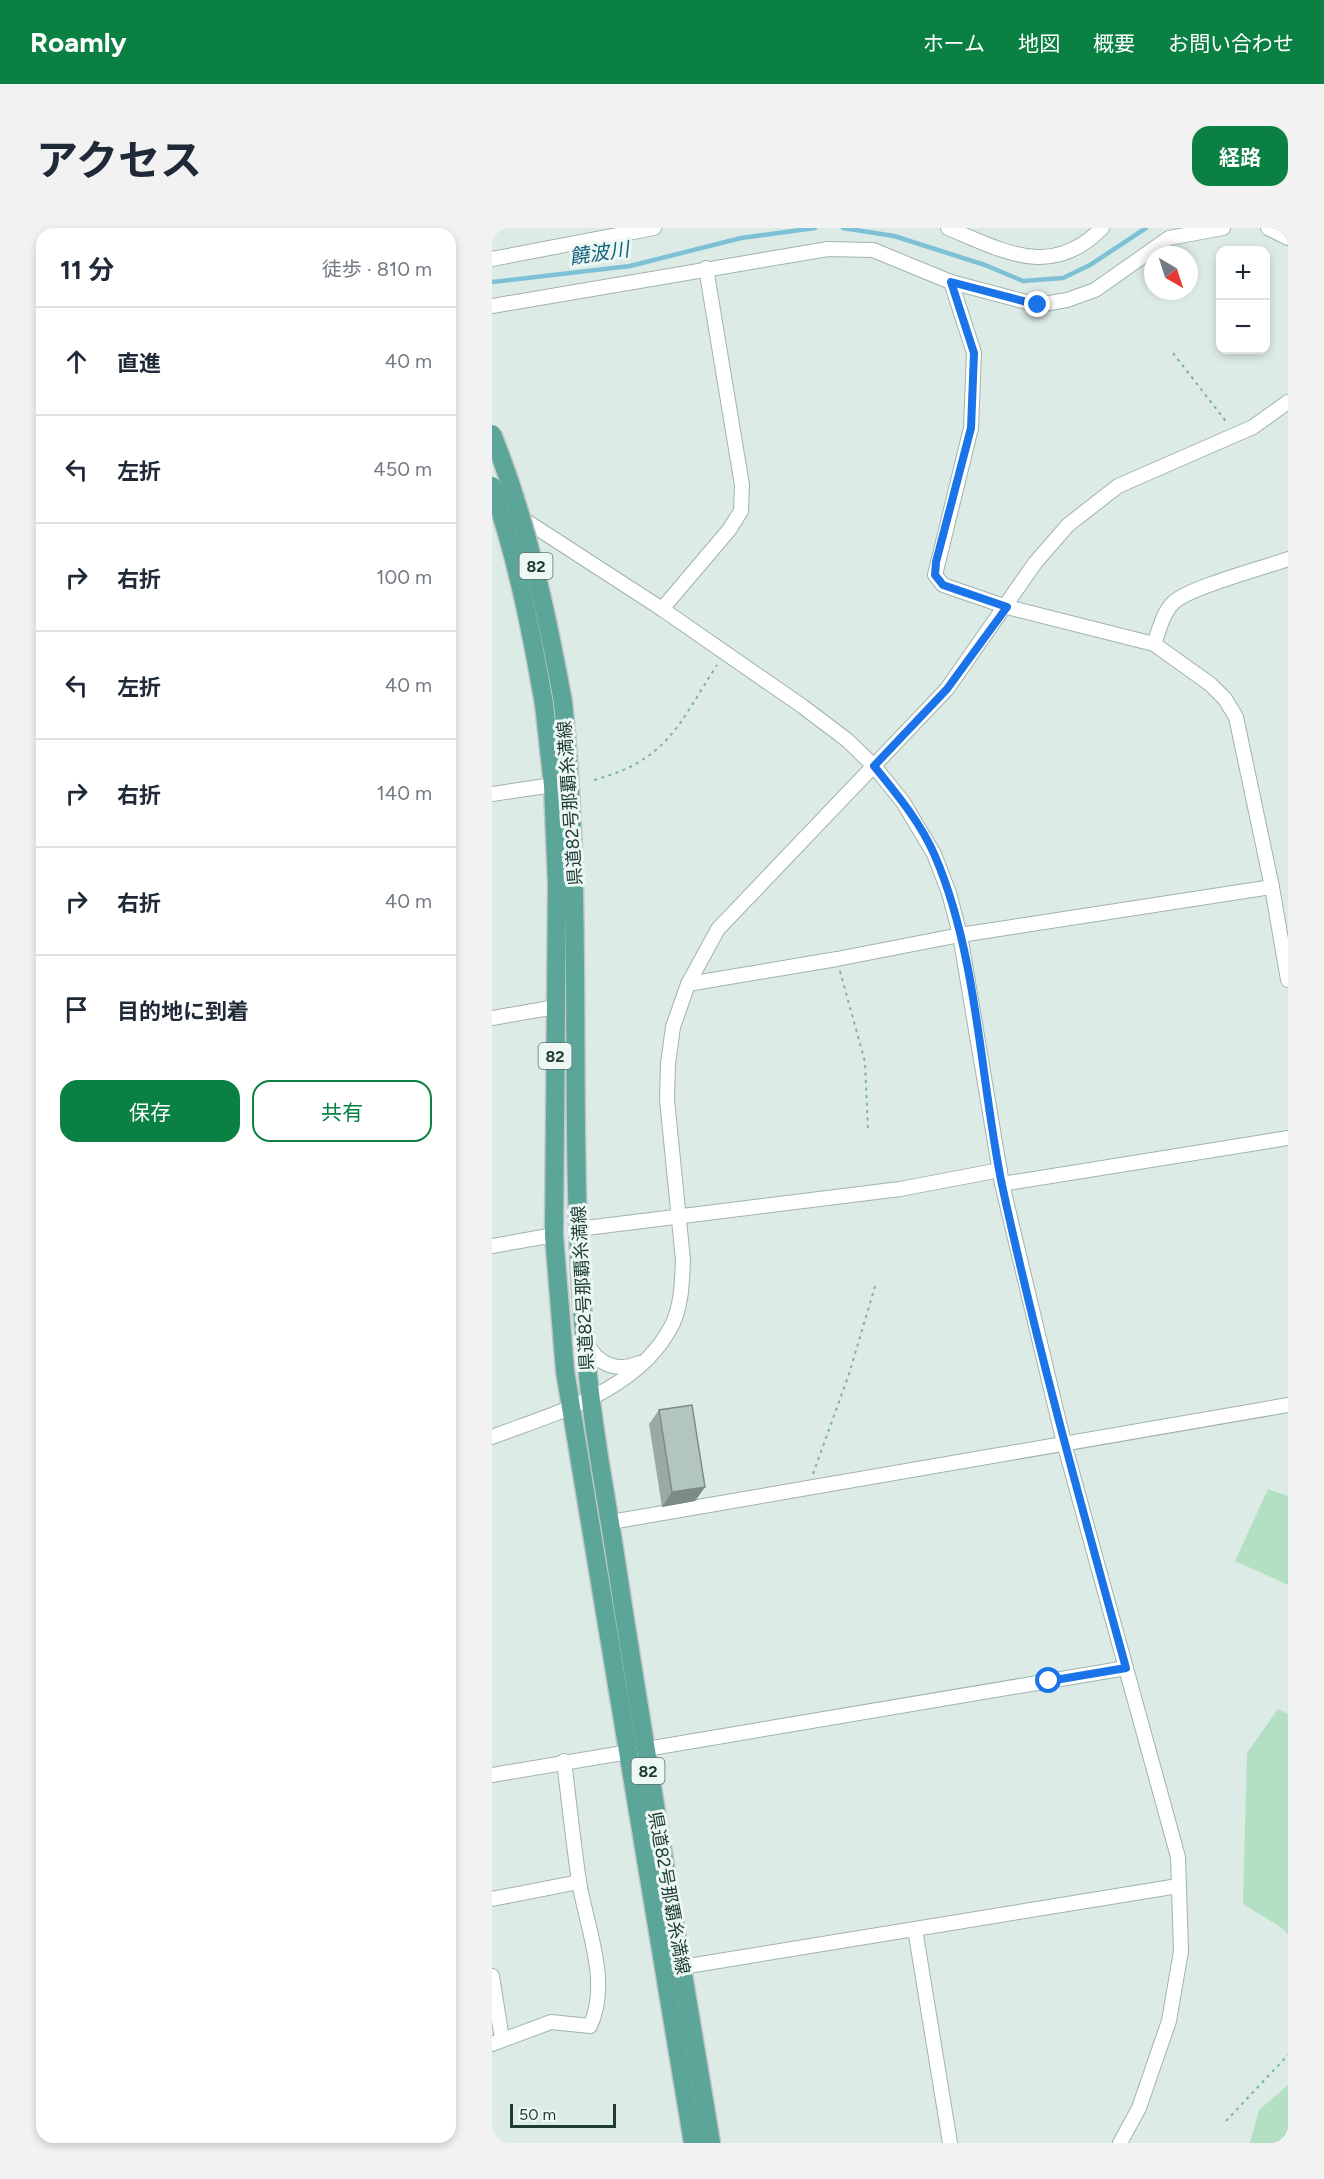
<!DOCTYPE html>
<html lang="ja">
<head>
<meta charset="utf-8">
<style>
	:root { --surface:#fff; --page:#f2f2f3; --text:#1f2937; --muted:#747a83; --line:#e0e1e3; --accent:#0b8043 }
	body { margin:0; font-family:Figtree,"Noto Sans JP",sans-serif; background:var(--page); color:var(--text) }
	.controls { position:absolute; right:18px; top:18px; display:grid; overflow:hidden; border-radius:12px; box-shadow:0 3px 9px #0003 }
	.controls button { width:54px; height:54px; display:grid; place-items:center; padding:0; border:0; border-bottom:2px solid var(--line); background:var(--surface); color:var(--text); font:30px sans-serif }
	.compass { position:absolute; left:652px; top:18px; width:54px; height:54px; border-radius:50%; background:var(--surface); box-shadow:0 3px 9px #0003; rotate:141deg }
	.scale { position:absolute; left:18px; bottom:15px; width:106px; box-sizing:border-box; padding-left:6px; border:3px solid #1d3c36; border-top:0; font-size:16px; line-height:21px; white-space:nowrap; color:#1d3c36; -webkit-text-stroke:4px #edf7f3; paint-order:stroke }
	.stop { position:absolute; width:18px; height:18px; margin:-14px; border:4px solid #1a73e8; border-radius:50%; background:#fff }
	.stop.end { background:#1a73e8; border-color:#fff; box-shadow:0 2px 6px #0008 }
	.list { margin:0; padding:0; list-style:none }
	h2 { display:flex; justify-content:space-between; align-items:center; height:78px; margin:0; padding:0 24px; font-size:26px }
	h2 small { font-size:20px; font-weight:400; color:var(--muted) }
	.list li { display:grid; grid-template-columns:39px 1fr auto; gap:18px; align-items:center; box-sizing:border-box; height:108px; padding:0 24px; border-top:2px solid var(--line) }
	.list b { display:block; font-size:22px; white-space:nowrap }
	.list em { font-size:20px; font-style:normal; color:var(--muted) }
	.actions { display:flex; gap:12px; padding:18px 24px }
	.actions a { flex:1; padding:14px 0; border:2px solid var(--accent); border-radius:18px; text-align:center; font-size:21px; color:var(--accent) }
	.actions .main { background:var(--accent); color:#fff }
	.icon { flex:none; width:33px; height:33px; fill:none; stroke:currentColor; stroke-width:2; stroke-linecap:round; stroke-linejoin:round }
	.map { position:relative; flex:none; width:796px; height:1915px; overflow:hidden; border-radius:18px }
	header { display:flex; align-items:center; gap:36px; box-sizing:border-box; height:84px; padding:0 30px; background:var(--accent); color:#fff }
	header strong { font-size:28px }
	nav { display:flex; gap:33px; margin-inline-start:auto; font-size:21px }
	.intro { display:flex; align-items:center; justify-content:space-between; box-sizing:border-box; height:144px; padding:0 36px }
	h1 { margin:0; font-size:42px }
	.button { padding:15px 27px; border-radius:18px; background:var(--accent); color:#fff; font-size:21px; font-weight:700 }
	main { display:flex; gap:36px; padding:0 36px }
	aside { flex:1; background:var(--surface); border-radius:18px; box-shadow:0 3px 9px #0003 }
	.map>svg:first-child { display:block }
	.green { fill:#b3dfc2 }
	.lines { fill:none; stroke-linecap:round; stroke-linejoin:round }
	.stream { stroke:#7ec1d7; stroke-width:4.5 }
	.minor-casing { stroke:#a0b3ae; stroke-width:16 }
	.major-casing { stroke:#c0c8c7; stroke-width:21 }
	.path { stroke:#7ab2a5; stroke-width:2; stroke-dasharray:3 4.5; stroke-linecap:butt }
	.minor { stroke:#fff; stroke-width:14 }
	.major { stroke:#5ca599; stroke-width:18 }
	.major-bridge-casing { stroke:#c0c8c7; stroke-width:21; stroke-linecap:butt }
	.major-bridge { stroke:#5ca599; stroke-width:18 }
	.wall { fill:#99aaa4 }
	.shaded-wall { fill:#7d8b86 }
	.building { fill:#b2c6bf; stroke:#7d8b86; stroke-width:1.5 }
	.route { stroke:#1a73e8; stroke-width:8 }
	.labels { text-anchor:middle; stroke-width:6; stroke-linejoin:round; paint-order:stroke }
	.shield { fill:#edf7f3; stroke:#5b746f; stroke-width:1.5 }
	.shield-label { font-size:16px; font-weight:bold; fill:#1d3c36 }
	.street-label { font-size:18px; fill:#1d3c36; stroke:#edf7f3 }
	.water-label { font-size:20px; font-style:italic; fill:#12627d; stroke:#edf7f3 }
</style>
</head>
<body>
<header>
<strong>Roamly</strong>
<nav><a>ホーム</a><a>地図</a><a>概要</a><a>お問い合わせ</a></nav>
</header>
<div class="intro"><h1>アクセス</h1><a class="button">経路</a></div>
<main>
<aside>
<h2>11 分<small>徒歩 · 810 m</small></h2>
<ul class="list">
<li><svg class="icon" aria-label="ahead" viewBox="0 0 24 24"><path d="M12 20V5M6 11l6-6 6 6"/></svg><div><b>直進</b></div><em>40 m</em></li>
<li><svg class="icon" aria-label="left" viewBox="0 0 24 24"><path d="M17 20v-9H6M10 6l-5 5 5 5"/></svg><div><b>左折</b></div><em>450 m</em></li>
<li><svg class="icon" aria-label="right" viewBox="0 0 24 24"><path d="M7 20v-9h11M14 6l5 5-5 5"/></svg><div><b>右折</b></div><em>100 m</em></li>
<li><svg class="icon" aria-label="left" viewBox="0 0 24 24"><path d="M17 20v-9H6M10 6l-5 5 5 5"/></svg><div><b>左折</b></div><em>40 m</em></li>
<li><svg class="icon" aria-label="right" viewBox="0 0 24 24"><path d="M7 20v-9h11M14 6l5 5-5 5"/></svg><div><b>右折</b></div><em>140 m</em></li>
<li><svg class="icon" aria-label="right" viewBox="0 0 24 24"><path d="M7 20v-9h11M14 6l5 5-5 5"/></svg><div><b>右折</b></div><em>40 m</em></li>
<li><svg class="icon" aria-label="arrive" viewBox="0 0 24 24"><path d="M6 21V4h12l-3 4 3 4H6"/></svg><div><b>目的地に到着</b></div></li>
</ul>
<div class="actions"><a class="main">保存</a><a>共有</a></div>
</aside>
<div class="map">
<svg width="796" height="1915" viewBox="0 0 796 1915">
	<rect width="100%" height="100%" fill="#ddebe6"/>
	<g class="green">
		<polygon points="776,1261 796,1268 796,1357 743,1333"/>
		<polygon points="786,1481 796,1486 796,1706 790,1700 751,1676 755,1525"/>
		<polygon points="796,1857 796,1915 758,1915 767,1882"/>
	</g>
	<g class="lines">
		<g class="stream">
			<polyline points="351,0 402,8 493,37 531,53 571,50 598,37 654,0"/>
			<polyline points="0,54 138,38 249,10 323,0"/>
		</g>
		<g class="minor-casing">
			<g id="minor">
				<path d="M456 0C513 24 560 51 610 0"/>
				<polyline points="776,0 796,10"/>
				<polyline points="0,31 162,0"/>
				<polyline points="459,54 546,77 575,72 603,62 677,10 731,0"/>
				<polyline points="0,78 336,21 381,22 459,54 482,125 479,200 443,347 451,357 515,379 662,416 718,456 733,471 744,489 780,659 796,752"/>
				<polyline points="25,287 170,381 310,478 355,512 382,538 411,574 442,626 457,665 468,707 510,956 572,1215 686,1629 689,1723 677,1793 647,1880 628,1915"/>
				<polyline points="170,381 237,302 249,283 250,257 214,40"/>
				<path d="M662 416C667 403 671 384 682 374 699 359 771 340 796 331"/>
				<polyline points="0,566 61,557"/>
				<polyline points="196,756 345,731 468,707 780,659"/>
				<polyline points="0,790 64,779"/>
				<polyline points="510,956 796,910"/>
				<polyline points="86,1001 408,961 508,942"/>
				<polyline points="0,1018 62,1007"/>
				<path d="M94 1114C105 1136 124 1145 147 1135"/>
				<path d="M0 1209C65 1184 148 1163 181 1095 190 1075 190 1052 191 1032L175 872 176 836 181 799 196 756 226 701 455 461 543 335 576 297 626 258 761 199 796 174"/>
				<polyline points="119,1294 796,1177"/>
				<polyline points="0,1547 634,1440"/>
				<polyline points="0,1671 87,1654"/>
				<polyline points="423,1701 458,1915"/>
				<polyline points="190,1739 686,1658"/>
				<polyline points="0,1748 10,1811"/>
				<path d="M0 1816 59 1794 98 1798C119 1754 94 1698 87 1653 81 1613 77 1573 72 1533"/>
			</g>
		</g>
		<g class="major-casing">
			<g id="major">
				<path d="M71 474C94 695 73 917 95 1137 101 1207 116 1277 126 1346 155 1536 188 1725 219 1915"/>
				<polyline points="52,476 61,557 65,656 62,1007 73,1143 201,1915"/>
			</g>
		</g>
		<g class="path">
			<polyline points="681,125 736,196"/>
			<path d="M102 552C176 532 186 497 225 437"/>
			<polyline points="348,743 373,834 376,903"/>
			<polyline points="321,1246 357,1146 384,1055"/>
			<polyline points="734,1893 796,1827"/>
		</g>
		<use href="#minor" class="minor"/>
		<use href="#major" class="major"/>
		<g class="major-bridge-casing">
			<g id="major-bridge">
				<path d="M0 206C35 293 54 382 71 474"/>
				<path d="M0 258C25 330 39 402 52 476"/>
			</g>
		</g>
		<use href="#major-bridge" class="major-bridge"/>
	</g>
	<polygon class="wall" points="167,1182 213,1259 203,1273 170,1279 157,1196"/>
	<polygon class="shaded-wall" points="213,1259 203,1273 170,1279 180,1264"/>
	<polygon class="building" points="200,1177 213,1259 180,1264 167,1182"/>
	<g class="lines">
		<path class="route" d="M546 77 459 54 482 125 479 200 444 334 443 347 451 357 515 379 455 461 382 538C404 565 429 595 443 628 486 728 488 850 510 957 545 1119 590 1280 634 1440L557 1453"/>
	</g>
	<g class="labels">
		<g class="shield">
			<rect x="27.5" y="325" width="33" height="26" rx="4.5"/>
			<rect x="46.5" y="815" width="33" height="26" rx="4.5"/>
			<rect x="139.5" y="1530" width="33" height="26" rx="4.5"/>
		</g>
		<g class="shield-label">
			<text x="44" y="344">82</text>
			<text x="63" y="834">82</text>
			<text x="156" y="1549">82</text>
		</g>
		<g class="street-label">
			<text transform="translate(78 575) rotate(-94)" y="6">県道82号那覇糸満線</text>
			<text transform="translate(91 1060) rotate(-93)" y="6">県道82号那覇糸満線</text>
			<text transform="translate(177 1665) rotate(80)" y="6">県道82号那覇糸満線</text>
		</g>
		<g class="water-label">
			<text transform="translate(107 25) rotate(-8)" y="7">饒波川</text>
		</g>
	</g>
</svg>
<div class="controls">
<button>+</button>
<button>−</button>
</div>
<svg class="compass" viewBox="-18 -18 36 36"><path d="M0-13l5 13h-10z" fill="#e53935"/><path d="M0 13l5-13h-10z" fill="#747a83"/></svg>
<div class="scale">50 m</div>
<div class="stop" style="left:557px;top:1453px"></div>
<div class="stop end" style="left:546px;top:77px"></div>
</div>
</main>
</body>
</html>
